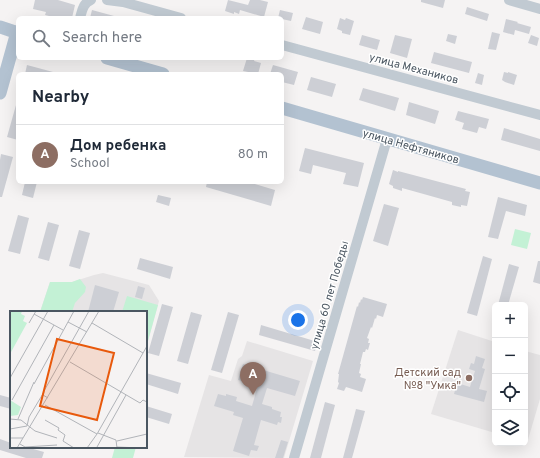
<!DOCTYPE html>
<html lang="en">
<head>
<meta charset="utf-8">
<style>
	:root { --surface:#fff; --page:#f6f6f7; --text:#1f2937; --muted:#747a83; --line:#e0e1e3; --accent:#1a73e8 }
	body { margin:0; font-family:Overpass,sans-serif; background:var(--page); color:var(--text) }
	.controls { position:absolute; right:12px; bottom:12px; display:grid; overflow:hidden; border-radius:6px; box-shadow:0 4px 16px #0002 }
	.controls button { width:36px; height:36px; display:grid; place-items:center; padding:0; border:0; border-bottom:1px solid var(--line); background:var(--surface); color:var(--text); font:20px sans-serif }
	.you { position:absolute; left:298px; top:320px; width:14px; height:14px; margin:-10px; border:3px solid #fff; border-radius:50%; background:#1a73e8; box-shadow:0 0 0 6px #1a73e833 }
	.badge { display:grid; place-items:center; width:26px; height:26px; border-radius:50%; background:var(--accent); color:#fff; font-size:13px; font-weight:700 }
	.pin { position:absolute; translate:-50% -33px; filter:drop-shadow(0 1px 2px #0008) }
	.pin::after { content:''; position:absolute; top:21px; width:14px; height:12px; background:inherit; clip-path:polygon(0 0,100% 0,50% 100%) }
	.list { margin:0; padding:0; list-style:none }
	h2 { display:flex; justify-content:space-between; align-items:center; height:52px; margin:0; padding:0 16px; font-size:17px }
	h2 small { font-size:13px; font-weight:400; color:var(--muted) }
	.list li { display:grid; grid-template-columns:26px 1fr auto; gap:12px; align-items:center; box-sizing:border-box; height:60px; padding:0 16px; border-top:1px solid var(--line) }
	.list b { display:block; font-size:15px; white-space:nowrap }
	.list p { margin:0; font-size:13px; white-space:nowrap; color:var(--muted) }
	.list em { font-size:13px; font-style:normal; color:var(--muted) }
	.icon { flex:none; width:22px; height:22px; fill:none; stroke:currentColor; stroke-width:2; stroke-linecap:round; stroke-linejoin:round }
	.map { position:relative; flex:none; width:540px; height:458px; overflow:hidden }
	.search { position:absolute; background:var(--surface); box-shadow:0 4px 16px #0002; left:16px; top:16px; width:268px; height:44px; display:flex; align-items:center; gap:10px; box-sizing:border-box; padding:0 14px; border-radius:6px; color:var(--muted); font-size:15px }
	.panel { position:absolute; background:var(--surface); box-shadow:0 4px 16px #0002; left:16px; top:72px; width:268px; height:112px; border-radius:6px }
	.map>svg:first-child { display:block }
	.education { fill:#e6e4e5 }
	.green { fill:#c3f1d5 }
	.building { fill:#cdcfd5 }
	.lines { fill:none; stroke-linecap:round; stroke-linejoin:round }
	.minor { stroke:#c1cad2; stroke-width:10 }
	.major { stroke:#b3c2d1; stroke-width:13 }
	.education-dot { fill:#8d6e63; stroke:#fff; stroke-width:1.5 }
	.labels { text-anchor:middle; stroke-width:3; stroke-linejoin:round; paint-order:stroke }
	.street-label { font-size:11px; fill:#4a5661; stroke:#fff }
	.education-label { font-size:11px; fill:#785e54; stroke:#fff; text-anchor:end }
	.inset-road { fill:none; stroke:#b1b4b9; stroke-width:1 }
	.view { fill:#e8590c; fill-opacity:0.15; stroke:#e8590c; stroke-width:2 }
	.inset-edge { fill:none; stroke:#4a5661; stroke-width:2 }
</style>
</head>
<body>
<div class="map">
<svg width="540" height="458" viewBox="0 0 540 458">
	<rect width="100%" height="100%" fill="#f5f3f3"/>
	<g class="education">
		<polygon points="103,273 149,285 159,301 146,348 146,312 40,312 50,282 72,282 94,275"/>
		<polygon points="458,330 495,342 495,433 431,414"/>
		<polygon points="247,341 313,361 284,458 184,457 209,375 231,381 238,359 242,356"/>
		<polygon points="525,351 540,355 540,399 527,443 525,442"/>
	</g>
	<g class="green">
		<polygon points="515,229 531,233 527,249 511,245"/>
		<polygon points="80,279 86,287 85,292 75,303 72,312 40,312 50,282 72,282"/>
		<polygon points="127,296 158,305 146,348 146,312 122,312"/>
		<polygon points="115,447 136,447 133,458 112,458"/>
	</g>
	<g class="building">
		<polygon points="35,0 58,0 75,5 72,18 65,18 59,16 58,18 57,18 45,15 46,12 33,9"/>
		<polygon points="228,0 248,5 250,0 260,0 268,2 264,17 240,10 239,14 234,12 234,14 225,11"/>
		<polygon points="421,0 445,0 443,8 421,2"/>
		<polygon points="467,7 489,14 487,21 465,14"/>
		<polygon points="92,10 114,16 113,18 90,18"/>
		<polygon points="280,10 293,13 291,21 282,19 282,18 278,18"/>
		<polygon points="306,17 323,22 320,34 302,29"/>
		<polygon points="340,18 345,20 346,18 354,21 350,35 342,33 342,31 337,29"/>
		<polygon points="506,19 518,22 517,23 531,27 529,34 515,30 514,35 503,32"/>
		<polygon points="492,32 500,34 496,50 488,49"/>
		<polygon points="448,34 457,36 455,44 446,41"/>
		<polygon points="362,35 380,40 377,50 359,45"/>
		<polygon points="395,35 412,39 407,58 390,53"/>
		<polygon points="531,35 539,38 537,46 528,43"/>
		<polygon points="434,52 472,62 469,73 431,63"/>
		<polygon points="247,58 255,58 254,61 261,63 258,74 243,71"/>
		<polygon points="27,65 53,72 52,74 25,74"/>
		<polygon points="273,65 298,72 294,85 282,82 282,74 270,74"/>
		<polygon points="504,72 508,73 508,72 517,75 514,85 505,82 502,80"/>
		<polygon points="478,73 484,75 482,85 475,83"/>
		<polygon points="311,77 336,84 332,97 307,90"/>
		<polygon points="363,88 399,98 395,111 359,100"/>
		<polygon points="409,102 439,111 435,124 406,115"/>
		<polygon points="16,105 18,105 18,140 7,137"/>
		<polygon points="458,111 489,119 486,129 479,127 477,133 462,129 464,123 455,120"/>
		<polygon points="504,128 540,139 540,151 501,140"/>
		<polygon points="305,148 364,163 358,187 343,184 346,173 313,165 311,174 299,171"/>
		<polygon points="1,154 13,157 2,197 0,197 0,160"/>
		<polygon points="393,170 398,172 398,171 466,189 465,191 470,192 467,206 461,205 461,207 452,205 452,202 420,193 402,188 402,191 393,188 393,186 389,184"/>
		<polygon points="25,182 37,182 33,198 22,195"/>
		<polygon points="207,182 248,182 275,190 271,206 206,187"/>
		<polygon points="158,195 171,198 169,206 156,202"/>
		<polygon points="498,197 527,205 525,216 506,211 498,239 488,237"/>
		<polygon points="384,204 399,208 388,246 373,241"/>
		<polygon points="18,215 29,218 20,254 8,251"/>
		<polygon points="48,222 59,225 49,261 38,258"/>
		<polygon points="79,230 90,233 80,269 69,266"/>
		<polygon points="483,256 492,259 477,316 467,313"/>
		<polygon points="140,258 173,267 170,279 137,269"/>
		<polygon points="538,261 540,261 540,284 533,282"/>
		<polygon points="509,264 519,267 508,305 498,305"/>
		<polygon points="95,285 119,292 113,312 88,312"/>
		<polygon points="138,286 145,288 142,299 135,297"/>
		<polygon points="363,297 387,304 383,317 377,315 376,319 375,318 372,328 371,327 367,338 369,339 368,343 370,343 368,350 366,349 365,352 363,352 360,364 361,364 359,373 361,374 360,377 366,379 362,392 346,387 344,391 337,389 339,383 338,382 339,374 338,374 357,306 358,307 359,302 360,303 361,299 362,300"/>
		<polygon points="162,304 173,307 159,356 148,353"/>
		<polygon points="191,312 202,315 188,364 177,361"/>
		<polygon points="228,312 239,315 222,373 211,370"/>
		<polygon points="261,325 318,342 315,351 259,335"/>
		<polygon points="476,356 485,359 482,368 485,369 479,389 487,391 484,402 454,394 457,383 470,387 475,371 469,369 471,363 474,364"/>
		<polygon points="243,364 300,381 295,396 267,388 262,404 272,407 272,409 281,412 280,417 282,417 281,423 278,422 277,425 261,420 254,445 259,446 257,451 251,450 249,456 233,451 243,418 233,415 234,412 214,406 218,394 226,396 226,394 237,397 236,401 252,406 258,385 238,380"/>
		<polygon points="146,373 181,383 178,394 146,384"/>
		<polygon points="0,395 11,398 11,409 0,406"/>
		<polygon points="325,402 335,405 321,458 310,458"/>
		<polygon points="146,406 172,414 169,424 146,417"/>
		<polygon points="356,409 365,411 352,458 343,458"/>
		<polygon points="0,439 11,443 11,447 26,447 44,452 42,458 26,458 0,450"/>
		<polygon points="281,440 288,442 283,458 275,458"/>
	</g>
	<g class="lines">
		<g class="minor">
			<polyline points="107,0 123,2 181,18"/>
			<polyline points="509,0 540,9"/>
			<path d="M80 18C82 11 83 3 91 0"/>
			<polyline points="282,45 540,115"/>
			<polyline points="294,458 387,139"/>
		</g>
		<g class="major">
			<polyline points="0,27 18,33"/>
			<polyline points="107,58 163,74"/>
			<polyline points="0,93 17,32"/>
			<polyline points="282,108 540,183"/>
		</g>
	</g>
	<circle class="education-dot" cx="469" cy="378" r="4"/>
	<g class="labels">
		<g class="street-label">
			<text transform="translate(414 68) rotate(15)" y="4">улица Механиков</text>
			<text transform="translate(411 146) rotate(16)" y="4">улица Нефтяников</text>
			<text transform="translate(329 295) rotate(-74)" y="4">улица 60 лет Победы</text>
		</g>
		<g class="education-label">
			<text x="461" y="376">Детский сад<tspan x="461" dy="13">№8 "Умка"</tspan></text>
		</g>
	</g>
	<g transform="translate(10 311)">
		<rect width="137" height="137" fill="#f5f3f3"/>
		<path d="M0 0H12L11 3 15 5 13 10 17 12 0 43ZM0 89 11 96 8 104 0 105Z" fill="#c3f1d5"/>
		<path class="inset-road" d="M24 3 53 19M58 11 77 21M19 12 26 0M82 12 133 42M60 51 130 92 133 89 137 91M0 67 38 0M24 73 64 0M38 87 33 84 34 80 79 0M2 89 44 14M35 94 87 123 137 35M0 108 11 109 25 120 47 127M8 108 24 71M35 109 49 117 48 119 55 124 53 130 64 137M0 118 17 115 19 106 34 81M88 122 106 129 107 137M0 127H13M107 130 137 123M10 133 15 136 47 134M87 136 116 84M107 136 131 137M7 137 89 0M77 137 87 123"/>
		<path class="view" d="M47 28 104 42 87 109 30 95Z"/>
		<rect width="137" height="137" class="inset-edge"/>
	</g>
</svg>
<div class="controls">
<button>+</button>
<button>−</button>
<button><svg class="icon" aria-label="locate" viewBox="0 0 24 24"><circle cx="12" cy="12" r="6"/><path d="M12 2v4M12 18v4M2 12h4M18 12h4"/></svg></button>
<button><svg class="icon" aria-label="layers" viewBox="0 0 24 24"><path d="M12 4l9 5-9 5-9-5zM3 14l9 5 9-5"/></svg></button>
</div>
<div class="you"></div>
<div class="pin badge" style="left:253px;top:395px;background:#8d6e63">A</div>
<div class="search"><svg class="icon" aria-label="search" viewBox="0 0 24 24"><circle cx="10" cy="10" r="6"/><path d="M15 15l6 6"/></svg>Search here</div>
<section class="panel">
<h2>Nearby<small></small></h2>
<ul class="list">
<li><span class="badge" style="background:#8d6e63">A</span><div><b>Дом ребенка</b><p>School</p></div><em>80 m</em></li>
</ul>
</section>
</div>
</body>
</html>
